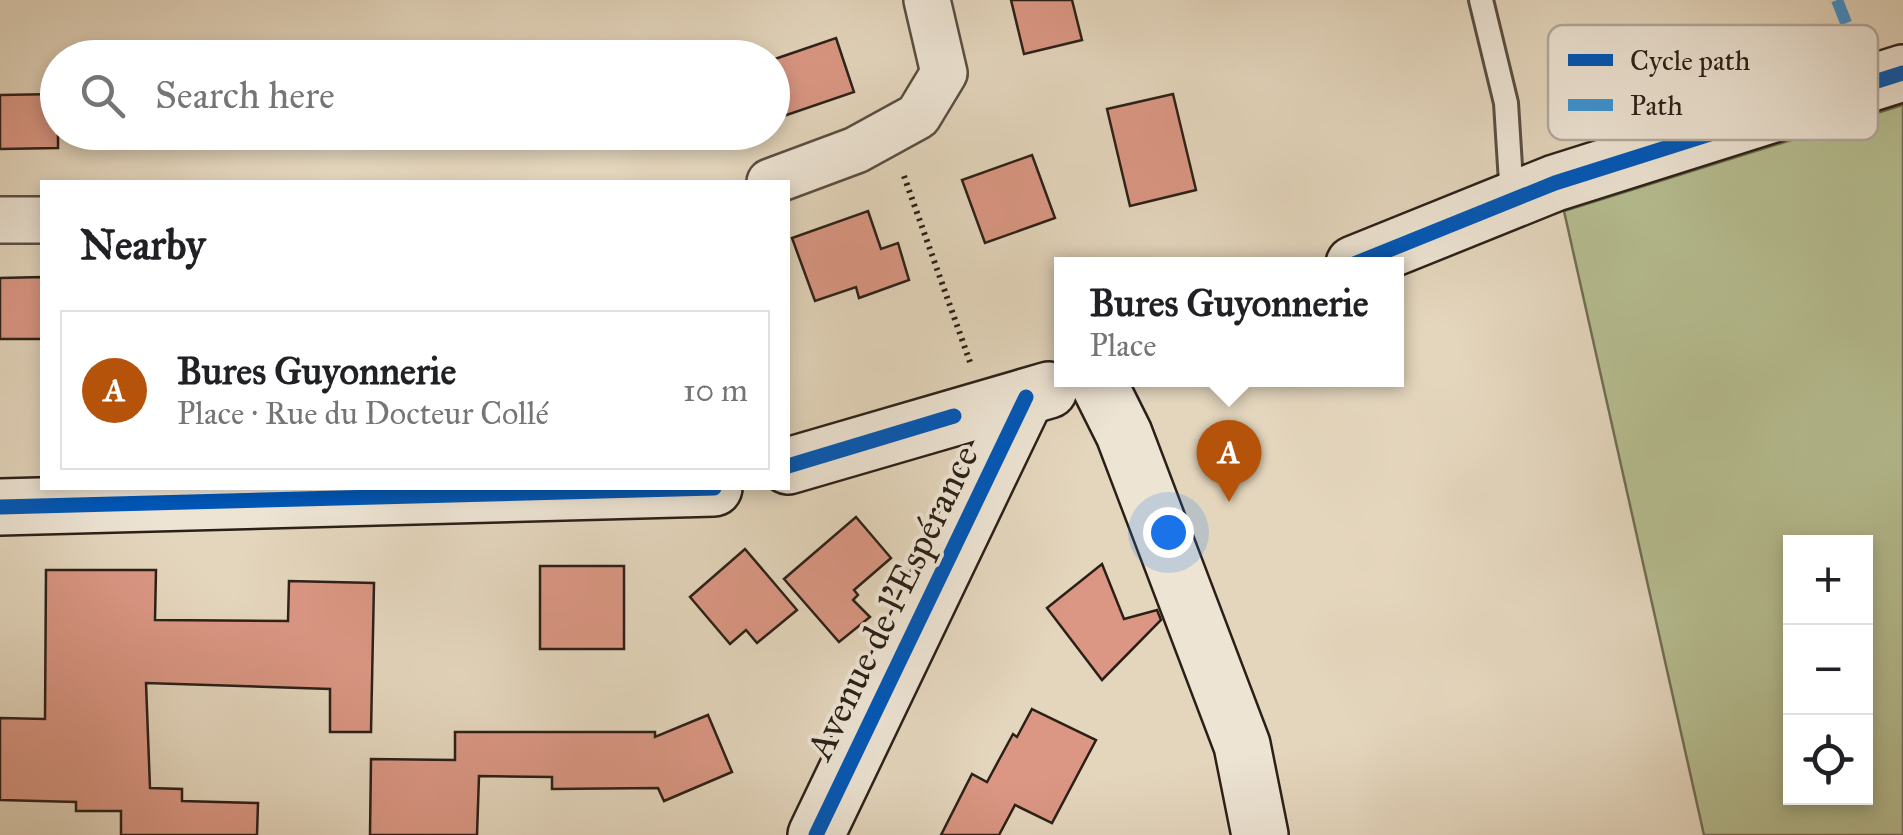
<!DOCTYPE html>
<html lang="en">
<head>
<meta charset="utf-8">
<style>
	:root { --surface:#fff; --page:#f6f6f6; --text:#202124; --muted:#757577; --line:#e0e0e0; --accent:#b45309 }
	body { margin:0; font-family:"IM FELL Great Primer",serif; background:var(--page); color:var(--text) }
	.controls { position:absolute; right:30px; bottom:30px; display:grid; overflow:hidden; border-radius:0px; box-shadow:0 5px 15px #0003 }
	.controls button { width:90px; height:90px; display:grid; place-items:center; padding:0; border:0; border-bottom:2px solid var(--line); background:var(--surface); color:var(--text); font:50px sans-serif }
	.you { position:absolute; left:1168px; top:532px; width:35px; height:35px; margin:-25px; border:8px solid #fff; border-radius:50%; background:#1a73e8; box-shadow:0 0 0 15px #1a73e833 }
	.badge { display:grid; place-items:center; width:65px; height:65px; border-radius:50%; background:var(--accent); color:#fff; font-size:32px; font-weight:700 }
	.pin { position:absolute; translate:-50% -82px; filter:drop-shadow(0 2px 5px #0008) }
	.pin::after { content:''; position:absolute; top:52px; width:35px; height:30px; background:inherit; clip-path:polygon(0 0,100% 0,50% 100%) }
	.popup { position:absolute; left:1054px; top:257px; width:350px; height:130px; box-sizing:border-box; display:grid; place-content:center; border-radius:0px; background:var(--surface); filter:drop-shadow(0 2px 8px #0005); font-size:32px; white-space:nowrap; color:var(--muted) }
	.popup b { font-size:38px; color:var(--text) }
	.popup::after { content:''; position:absolute; left:50%; top:100%; margin-left:-20px; border:20px solid transparent; border-top-color:var(--surface) }
	.list { margin:0; padding:0; list-style:none }
	h2 { display:flex; justify-content:space-between; align-items:center; height:130px; margin:0; padding:0 40px; font-size:42px }
	h2 small { font-size:32px; font-weight:400; color:var(--muted) }
	.list li { display:grid; grid-template-columns:65px 1fr auto; gap:30px; align-items:center; box-sizing:border-box; height:160px; margin:0 20px 20px; padding:0 20px; border:2px solid var(--line); border-radius:0px }
	.list b { display:block; font-size:38px; white-space:nowrap }
	.list p { margin:0; font-size:32px; white-space:nowrap; color:var(--muted) }
	.list em { font-size:32px; font-style:normal; color:var(--muted) }
	.icon { flex:none; width:55px; height:55px; fill:none; stroke:currentColor; stroke-width:2; stroke-linecap:round; stroke-linejoin:round }
	.map { position:relative; flex:none; width:1903px; height:835px; overflow:hidden }
	.search { position:absolute; background:var(--surface); box-shadow:0 5px 15px #0003; left:40px; top:40px; width:750px; height:110px; display:flex; align-items:center; gap:25px; box-sizing:border-box; padding:0 35px; border-radius:55px; color:var(--muted); font-size:38px }
	.panel { position:absolute; background:var(--surface); box-shadow:0 5px 15px #0003; left:40px; top:180px; width:750px; height:310px; border-radius:0px }
	.map>svg:first-child { display:block }
	.green { fill:#b5bd90; stroke:#706e54; stroke-width:2.5; fill-rule:evenodd }
	.building { fill:#db9784; stroke:#2b2018; stroke-width:2.5 }
	.lines { fill:none; stroke-linecap:round; stroke-linejoin:round }
	.lane-casing { stroke:#594e41; stroke-width:28 }
	.street-casing { stroke:#594e41; stroke-width:50 }
	.secondary-casing { stroke:#2b2018; stroke-width:60 }
	.path { stroke:#2b2018; stroke-width:6; stroke-dasharray:2.5 5; stroke-linecap:butt }
	.lane { stroke:#ede4d4; stroke-width:22 }
	.street { stroke:#ede4d4; stroke-width:45 }
	.secondary { stroke:#ede4d4; stroke-width:55 }
	.quiet { stroke:#3c94d4; stroke-width:12; stroke-dasharray:25 12; stroke-linecap:butt }
	.cycleway-casing { stroke:#ede4d4; stroke-width:21 }
	.cycleway { stroke:#0057b8; stroke-width:15 }
	.labels { text-anchor:middle; stroke-width:8; stroke-linejoin:round; paint-order:stroke }
	.street-label { font-size:38px; fill:#2b2018; stroke:#ede4d4 }
	.key { fill:#ede4d4; stroke:#b3a99c; stroke-width:2.5 }
	.key-label { font-size:28px; fill:#2b2018 }
</style>
</head>
<body>
<div class="map">
<svg width="1903" height="835" viewBox="0 0 1903 835">
	<rect width="100%" height="100%" fill="#e4d6bd"/>
	<filter id="stains"><feTurbulence type="fractalNoise" baseFrequency=".002" numOctaves="4"/><feColorMatrix values="0 0 0 0 .2 0 0 0 0 .09 0 0 0 0 .02 0 0 0 .5 -.17"/></filter>
	<radialGradient id="worn" r=".72"><stop offset=".6" stop-color="#630" stop-opacity="0"/><stop offset="1" stop-color="#630" stop-opacity=".3"/></radialGradient>
	<path class="green" d="M1903 105V835H1704L1564 211ZM1790 542H1866V798H1790Z"/>
	<g class="building">
		<polygon points="1011,0 1072,0 1082,40 1024,54"/>
		<polygon points="836,38 854,92 772,120 772,60"/>
		<polygon points="58,94 58,148 0,149 0,95"/>
		<polygon points="1173,94 1196,190 1130,206 1107,109"/>
		<polygon points="1032,155 1055,218 985,243 962,180"/>
		<polygon points="868,211 881,249 898,243 909,280 859,298 856,287 815,301 792,238"/>
		<polygon points="42,277 42,339 0,339 0,278"/>
		<polygon points="856,517 891,558 854,590 858,595 853,600 870,617 839,642 784,579"/>
		<polygon points="745,549 797,610 757,643 746,630 730,644 690,597"/>
		<polygon points="1102,564 1124,619 1157,610 1161,620 1102,680 1047,608"/>
		<rect x="540" y="566" width="84" height="83"/>
		<polygon points="46,570 156,570 155,620 288,621 289,581 374,583 371,732 330,732 330,689 146,683 150,788 182,789 182,801 258,803 257,835 121,835 121,811 76,811 76,802 0,800 0,718 45,719"/>
		<polygon points="1032,709 1096,740 1052,823 1015,805 999,835 941,835 972,774 987,782 1013,734 1017,737"/>
		<polygon points="708,715 732,772 664,801 658,788 552,789 552,777 479,776 477,835 370,835 371,759 455,760 455,732 655,732 655,737"/>
	</g>
	<g class="lines">
		<g class="lane-casing">
			<polyline id="lane" points="1481,0 1506,103 1512,198"/>
		</g>
		<g class="street-casing">
			<g id="street">
				<polyline points="770,182 856,150 918,116 944,73 927,0"/>
				<polyline points="0,220 42,220"/>
			</g>
		</g>
		<g class="secondary-casing">
			<g id="secondary">
				<polyline points="1354,264 1555,183 1903,73"/>
				<polyline points="1097,380 1124,434 1242,745 1260,835"/>
				<polyline points="788,466 1049,390"/>
				<polyline points="0,507 714,488"/>
				<polyline points="816,835 1026,397"/>
			</g>
		</g>
		<polyline class="path" points="904,176 970,362"/>
		<use href="#lane" class="lane"/>
		<use href="#street" class="street"/>
		<use href="#secondary" class="secondary"/>
		<polyline class="quiet" points="1837,0 1870,83"/>
		<g class="cycleway-casing">
			<g id="cycleway">
				<polyline points="1354,264 1555,183 1903,73"/>
				<polyline points="788,466 954,416"/>
				<polyline points="0,507 714,488"/>
				<polyline points="816,835 1026,397"/>
			</g>
		</g>
		<use href="#cycleway" class="cycleway"/>
	</g>
	<g class="labels">
		<g class="street-label">
			<text transform="translate(892 602) rotate(-64)" y="13">Avenue de l'Espérance</text>
		</g>
	</g>
	<rect x="1548" y="25" width="330" height="115" rx="15" class="key"/>
	<rect x="1568" y="54" width="45" height="12" fill="#0057b8"/>
	<rect x="1568" y="99" width="45" height="12" fill="#3c94d4"/>
	<g class="key-label">
		<text x="1630" y="70">Cycle path</text>
		<text x="1630" y="115">Path</text>
	</g>
	<rect width="100%" height="100%" filter="url(#stains)"/>
	<rect width="100%" height="100%" fill="url(#worn)"/>
</svg>
<div class="controls">
<button>+</button>
<button>−</button>
<button><svg class="icon" aria-label="locate" viewBox="0 0 24 24"><circle cx="12" cy="12" r="6"/><path d="M12 2v4M12 18v4M2 12h4M18 12h4"/></svg></button>
</div>
<div class="you"></div>
<div class="pin badge" style="left:1229px;top:502px">A</div>
<div class="popup"><b>Bures Guyonnerie</b>Place</div>
<div class="search"><svg class="icon" aria-label="search" viewBox="0 0 24 24"><circle cx="10" cy="10" r="6"/><path d="M15 15l6 6"/></svg>Search here</div>
<section class="panel">
<h2>Nearby<small></small></h2>
<ul class="list">
<li><span class="badge">A</span><div><b>Bures Guyonnerie</b><p>Place · Rue du Docteur Collé</p></div><em>10 m</em></li>
</ul>
</section>
</div>
</body>
</html>
